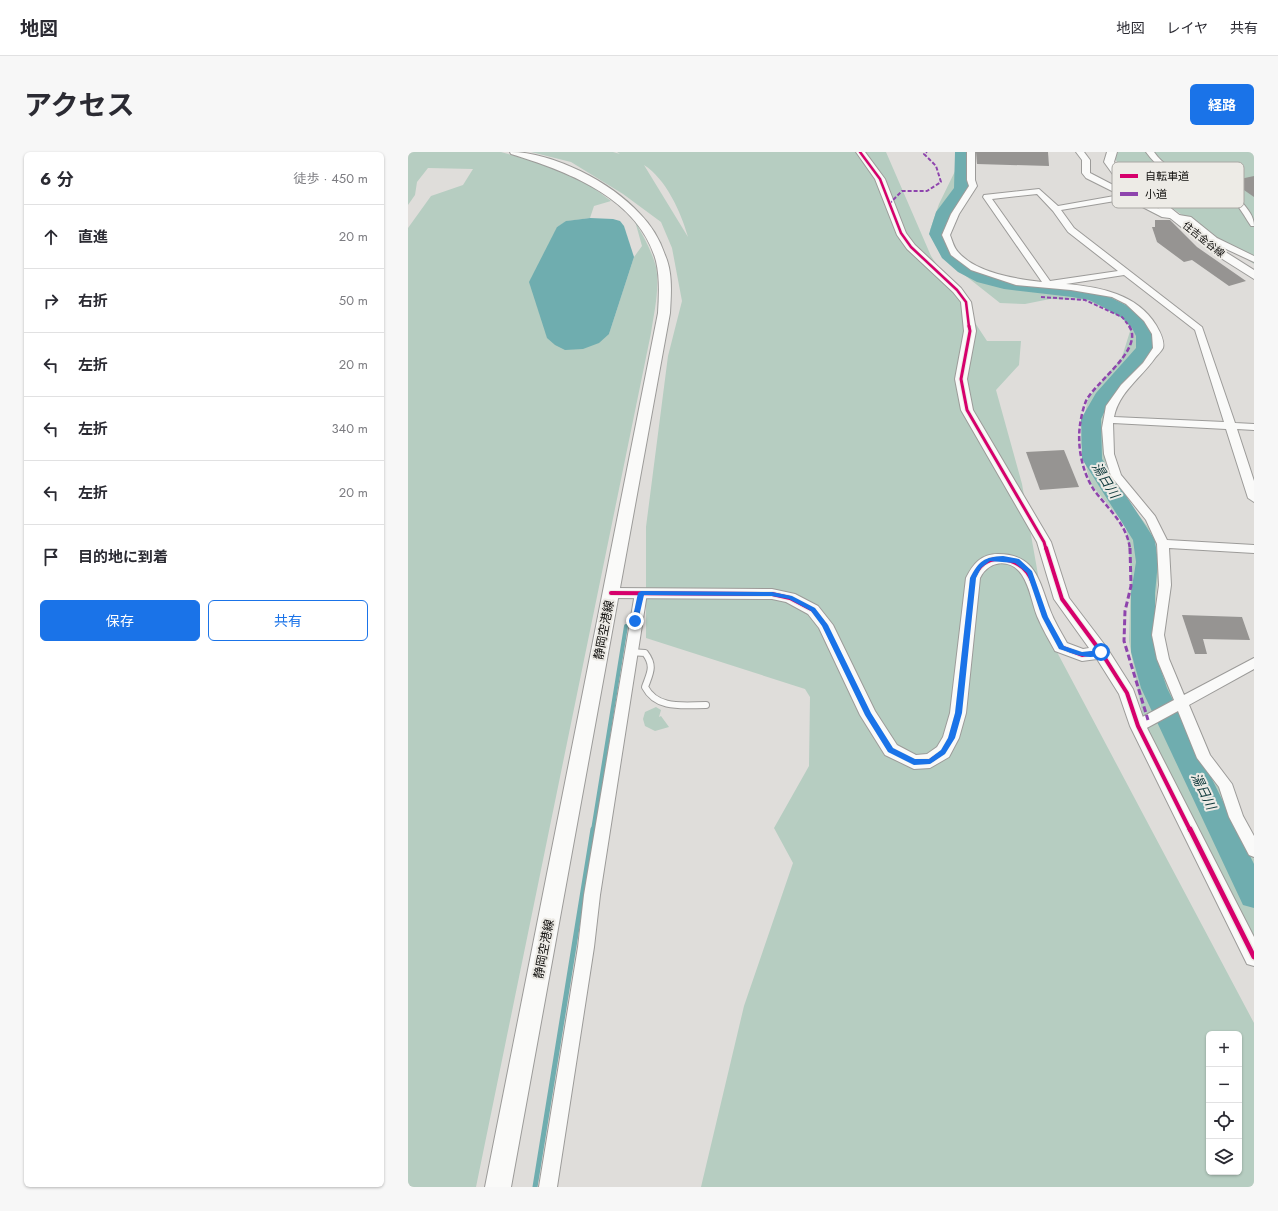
<!DOCTYPE html>
<html lang="ja">
<head>
<meta charset="utf-8">
<style>
	:root { --surface:#fff; --page:#f7f7f7; --text:#2b2b33; --muted:#7c7c81; --line:#e1e1e2; --accent:#1a73e8 }
	body { margin:0; font-family:Jost,"Noto Sans JP",sans-serif; background:var(--page); color:var(--text) }
	.controls { position:absolute; right:12px; bottom:12px; display:grid; overflow:hidden; border-radius:6px; box-shadow:0 1px 3px #0004 }
	.controls button { width:36px; height:36px; display:grid; place-items:center; padding:0; border:0; border-bottom:1px solid var(--line); background:var(--surface); color:var(--text); font:20px sans-serif }
	.stop { position:absolute; width:12px; height:12px; margin:-9px; border:3px solid #1a73e8; border-radius:50%; background:#fff }
	.stop.end { background:#1a73e8; border-color:#fff; box-shadow:0 1px 4px #0008 }
	.list { margin:0; padding:0; list-style:none }
	h2 { display:flex; justify-content:space-between; align-items:center; height:52px; margin:0; padding:0 16px; font-size:17px }
	h2 small { font-size:13px; font-weight:400; color:var(--muted) }
	.list li { display:grid; grid-template-columns:26px 1fr auto; gap:12px; align-items:center; box-sizing:border-box; height:64px; padding:0 16px; border-top:1px solid var(--line) }
	.list b { display:block; font-size:15px; white-space:nowrap }
	.list em { font-size:13px; font-style:normal; color:var(--muted) }
	.actions { display:flex; gap:8px; padding:12px 16px }
	.actions a { flex:1; padding:9px 0; border:1px solid var(--accent); border-radius:6px; text-align:center; font-size:14px; color:var(--accent) }
	.actions .main { background:var(--accent); color:#fff }
	.icon { flex:none; width:22px; height:22px; fill:none; stroke:currentColor; stroke-width:2; stroke-linecap:round; stroke-linejoin:round }
	.map { position:relative; flex:none; width:846px; height:1035px; overflow:hidden; border-radius:6px }
	header { display:flex; align-items:center; gap:24px; box-sizing:border-box; height:56px; padding:0 20px; background:var(--surface); border-bottom:1px solid var(--line) }
	header strong { font-size:19px }
	nav { display:flex; gap:22px; margin-inline-start:auto; font-size:14px }
	.intro { display:flex; align-items:center; justify-content:space-between; box-sizing:border-box; height:96px; padding:0 24px }
	h1 { margin:0; font-size:28px }
	.button { padding:10px 18px; border-radius:6px; background:var(--accent); color:#fff; font-size:14px; font-weight:700 }
	main { display:flex; gap:24px; padding:0 24px }
	aside { flex:1; background:var(--surface); border-radius:6px; box-shadow:0 1px 3px #0004 }
	.map>svg:first-child { display:block }
	.green { fill:#b6cdc1; fill-rule:evenodd }
	.water { fill:#6fadaf }
	.lines { fill:none; stroke-linecap:round; stroke-linejoin:round }
	.stream-far1 { stroke:#6fadaf; stroke-width:4 }
	.stream { stroke:#6fadaf; stroke-width:5 }
	.river { fill:#6fadaf; fill-rule:evenodd }
	.building { fill:#969492 }
	.service-casing { stroke:#9c9b99; stroke-width:8 }
	.minor-casing { stroke:#9c9b99; stroke-width:2 }
	.tertiary-casing { stroke:#9c9b99; stroke-width:2 }
	.secondary-casing { stroke:#9c9b99; stroke-width:2 }
	.service { stroke:#fafaf9; stroke-width:6 }
	.minor { fill:#fafaf9; fill-rule:evenodd }
	.tertiary { fill:#fafaf9; fill-rule:evenodd }
	.secondary { fill:#fafaf9; fill-rule:evenodd }
	.quiet-far2 { stroke:#8e44ad; stroke-width:2; stroke-dasharray:4 2; stroke-linecap:butt }
	.quiet-far1 { stroke:#8e44ad; stroke-width:2.5; stroke-dasharray:5 2.5; stroke-linecap:butt }
	.quiet { stroke:#8e44ad; stroke-width:3; stroke-dasharray:6 3; stroke-linecap:butt }
	.cycleway-far3-casing { stroke:#edebe6; stroke-width:4 }
	.cycleway-far2-casing { stroke:#edebe6; stroke-width:5 }
	.cycleway-far1-casing { stroke:#edebe6; stroke-width:6 }
	.cycleway-casing { stroke:#edebe6; stroke-width:8 }
	.cycleway-far3 { stroke:#d6006c; stroke-width:2.5 }
	.cycleway-far2 { stroke:#d6006c; stroke-width:3 }
	.cycleway-far1 { stroke:#d6006c; stroke-width:4 }
	.cycleway { stroke:#d6006c; stroke-width:5 }
	.route { fill:#1a73e8 }
	.labels { text-anchor:middle; stroke-width:4; stroke-linejoin:round; paint-order:stroke }
	.far-street-label { font-size:10px; fill:#0d0c0a; stroke:#edebe6 }
	.street-label { font-size:12px; fill:#0d0c0a; stroke:#edebe6 }
	.water-label { font-size:13px; font-style:italic; fill:#0e393b; stroke:#edebe6 }
	.key { fill:#edebe6; stroke:#aaa8a4; stroke-width:1 }
	.key-label { font-size:11px; fill:#0d0c0a }
</style>
</head>
<body>
<header>
<strong>地図</strong>
<nav><a>地図</a><a>レイヤ</a><a>共有</a></nav>
</header>
<div class="intro"><h1>アクセス</h1><a class="button">経路</a></div>
<main>
<aside>
<h2>6 分<small>徒歩 · 450 m</small></h2>
<ul class="list">
<li><svg class="icon" aria-label="ahead" viewBox="0 0 24 24"><path d="M12 20V5M6 11l6-6 6 6"/></svg><div><b>直進</b></div><em>20 m</em></li>
<li><svg class="icon" aria-label="right" viewBox="0 0 24 24"><path d="M7 20v-9h11M14 6l5 5-5 5"/></svg><div><b>右折</b></div><em>50 m</em></li>
<li><svg class="icon" aria-label="left" viewBox="0 0 24 24"><path d="M17 20v-9H6M10 6l-5 5 5 5"/></svg><div><b>左折</b></div><em>20 m</em></li>
<li><svg class="icon" aria-label="left" viewBox="0 0 24 24"><path d="M17 20v-9H6M10 6l-5 5 5 5"/></svg><div><b>左折</b></div><em>340 m</em></li>
<li><svg class="icon" aria-label="left" viewBox="0 0 24 24"><path d="M17 20v-9H6M10 6l-5 5 5 5"/></svg><div><b>左折</b></div><em>20 m</em></li>
<li><svg class="icon" aria-label="arrive" viewBox="0 0 24 24"><path d="M6 21V4h12l-3 4 3 4H6"/></svg><div><b>目的地に到着</b></div></li>
</ul>
<div class="actions"><a class="main">保存</a><a>共有</a></div>
</aside>
<div class="map">
<svg width="846" height="1035" viewBox="0 0 846 1035">
	<rect width="100%" height="100%" fill="#dfddda"/>
	<g class="green">
		<path d="M0 0H93L128 10 158 22 183 34 203 49 186 54 182 66 159 69 149 75 201 182 226 105 234 94 227 69C235 84 244 99 248 115 252 136 246 161 243 181L68 1035H0V76L23 44 55 33 65 17 20 16 9 30 7 43 0 53Z"/>
		<path d="M123 0H205L212 2 209 0H478L523 104 579 189H613L611 213 588 238 614 332 641 485 846 871V1035H293L336 854 385 711 366 676 401 614 402 545 397 537 238 486V375L260 204 274 149 264 96 253 70 215 42 163 10ZM236 13C258 27 273 60 280 85ZM801 882H831V1020H801Z"/>
		<polygon points="550,0 561,0 559,36 535,83 544,102 568,120 602,131 697,143 719,151 734,165 749,186 737,211 717,229 695,260 698,322 744,380 751,414 745,479 760,535 846,707 846,787 736,571 721,489 723,420 718,374 682,331 672,288 680,246 714,205 723,176 711,162 677,148 642,147 617,152 592,151 535,106 522,78 531,52 551,11"/>
		<polygon points="710,0 846,0 846,112 723,28 707,7"/>
		<polygon points="248,555 253,558 251,565 253,564 261,575 247,579 237,574 235,567 237,560"/>
	</g>
	<polygon class="water" points="182,66 205,67 212,69 216,74 226,105 201,182 191,191 175,197 157,198 147,193 139,186 121,130 149,75 158,69"/>
	<g class="lines">
		<polyline class="stream-far1" points="185,678 218,474"/>
		<polyline class="stream" points="127,1035 185,677"/>
		<path class="river" d="M547 0H561L560 36 544 60 537 82C548 102 558 113 580 122 595 128 612 129 628 131 662 134 691 137 721 155 737 165 747 178 746 197L703 247 693 267 694 307 747 388 750 410 747 441V500L759 536 846 712V756L835 753 733 536 723 500V441L728 410 725 388 674 307 673 267 688 241 728 196V184L724 176 714 166 693 154 681 148 664 145 596 137 569 130 550 120 534 106 521 82 528 60 546 36Z"/>
	</g>
	<g class="building">
		<polygon points="568,0 640,0 641,14 569,12"/>
		<polygon points="846,24 846,45 823,29"/>
		<polygon points="747,68 762,68 789,95 838,129 821,134 784,108 776,110 749,90 744,75 747,75"/>
		<polygon points="656,298 671,335 632,338 618,300"/>
		<polygon points="774,463 834,465 842,488 795,487 799,502 787,502"/>
	</g>
	<g class="lines">
		<g class="service-casing">
			<path id="service" d="M222 500 237 501C247 514 242 521 237 535 249 558 276 553 298 553"/>
		</g>
		<g class="minor-casing">
			<g id="minor">
				<path d="M559 0H567V28L569 34 551 62 542 83C544 88 546 96 550 100 568 121 608 127 634 130L575 45 576 43 631 37 650 54 712 43 678 26 674 21V8L668 0H676L682 8V21L684 22 759 61 783 65 809 86 846 104V110L803 90 777 68 754 65 719 47 653 58 666 76 794 175 827 271 846 272V278L829 277 846 329V350L840 346 818 277 705 271 706 302 713 323 747 364 759 388 846 393V401L761 396 763 433 756 483 761 507 776 543 846 506V517L781 553 802 603 824 632 835 664 846 684V705L841 703 821 665 811 635 789 606 770 559 735 578 730 579 725 578 723 574 725 570 766 548 749 507 744 483 751 433 749 392 738 368 703 324 696 302 694 276 698 254 713 233 735 211 745 196 744 182 736 169 718 152 704 145 663 138 608 133 563 118 543 103 534 83 543 62 561 34 559 28ZM629 42 645 59 660 80 710 119 642 129 584 47ZM716 123 787 178 816 270 706 265C711 240 733 226 747 206 749 203 753 200 755 196 757 189 752 180 748 173 729 142 692 135 658 132Z"/>
				<path d="M738 0H746C763 25 783 15 807 25 819 30 827 40 834 50 840 58 846 64 846 74H843C834 60 824 43 811 33 784 14 762 34 738 0Z"/>
				<polygon points="233,437 237,438 239,441 192,743 186,795 149,1035 131,1035 170,795 176,743 227,441 229,438"/>
			</g>
		</g>
		<g class="tertiary-casing">
			<path id="tertiary" d="M448 0H457L477 27 498 81 507 93 553 136 563 150 568 179 559 227 565 258 643 390 661 446 699 496 725 537 738 574 846 785V814L839 812 722 574 711 542 689 507 674 509 647 499C641 488 634 476 629 464 624 451 622 435 614 423 603 406 581 408 572 426L558 561 551 586 541 605 522 616 506 617 477 603 452 563 411 476 400 462 378 450 364 447 203 446 198 445 196 441 198 437 203 436 364 437 387 442 410 454 425 473 467 559 489 593 508 603 519 602 529 595 535 585 542 561 558 426C565 412 573 402 590 402 628 402 631 429 642 458 646 469 653 480 659 491L675 497 681 496 646 447 629 390 553 258 547 227 556 179 553 150 545 140 499 97 489 83 467 27Z"/>
		</g>
		<g class="secondary-casing">
			<g id="secondary">
				<path d="M102 0C145 0 203 30 232 62 243 73 252 88 257 103 265 121 263 142 262 161L103 1035H77L250 161C251 144 252 126 248 109 231 46 159 19 103 2Z"/>
				<polygon points="699,0 709,0 706,10 717,24 749,45 816,99 846,118 846,127 808,103 741,49 709,28 696,10"/>
			</g>
		</g>
		<use href="#service" class="service"/>
		<use href="#minor" class="minor"/>
		<use href="#tertiary" class="tertiary"/>
		<use href="#secondary" class="secondary"/>
		<g class="quiet-far2">
			<polyline points="481,52 494,39 519,39 533,30 528,14 516,2 519,0"/>
			<polyline points="633,145 677,148 714,165 722,175"/>
		</g>
		<path class="quiet-far1" d="M721 174C737 197 687 230 678 249 675 256 673 266 672 273 669 294 674 320 686 338 700 357 719 372 722 397"/>
		<polyline class="quiet" points="722,396 723,434 717,459 716,489 740,568"/>
		<g class="cycleway-far3-casing">
			<polyline id="cycleway-far3" points="452,0 472,27 493,81 503,95 549,138 558,150 561,175"/>
		</g>
		<g class="cycleway-far2-casing">
			<polyline id="cycleway-far2" points="561,174 562,179 553,227 559,258 636,390 638,397"/>
		</g>
		<g class="cycleway-far1-casing">
			<g id="cycleway-far1">
				<polyline points="638,396 654,447 693,500 719,541 730,574 782,678"/>
				<path d="M203 441 364 442 382 446 405 458 417 473 460 563 483 598 506 610 522 609 535 600 543 586 550 561 565 426C571 414 578 406 593 407 627 410 626 440 637 465 642 476 648 485 653 495L674 503 693 500"/>
			</g>
		</g>
		<g class="cycleway-casing">
			<polyline id="cycleway" points="782,677 846,805"/>
		</g>
		<use href="#cycleway-far3" class="cycleway-far3"/>
		<use href="#cycleway-far2" class="cycleway-far2"/>
		<use href="#cycleway-far1" class="cycleway-far1"/>
		<use href="#cycleway" class="cycleway"/>
	</g>
	<path class="route" d="M595 404 611 407 624 419 640 465 656 494 674 500 693 498 696 500C685 511 664 501 651 497L634 465 619 421 607 411 582 409 573 416 568 426 554 561 547 586 537 602 522 612 506 613 480 600 457 563 414 474 403 459 381 447 364 444 236 443 230 469 227 472 224 469 230 441 233 439 364 440 384 444 407 456 420 473 463 561 485 596 507 607H521L533 598 540 586 547 561 562 426C571 409 576 405 595 404Z"/>
	<g class="labels">
		<g class="far-street-label">
			<text transform="translate(796 87) rotate(39)" y="4">住吉金谷線</text>
		</g>
		<g class="street-label">
			<text transform="translate(196 478) rotate(-79)" y="4">静岡空港線</text>
			<text transform="translate(136 797) rotate(-79)" y="4">静岡空港線</text>
		</g>
		<g class="water-label">
			<text transform="translate(698 328) rotate(58)" y="5">湯日川</text>
			<text transform="translate(796 639) rotate(64)" y="5">湯日川</text>
		</g>
	</g>
	<rect x="704" y="10" width="132" height="46" rx="6" class="key"/>
	<rect x="712" y="22" width="18" height="4" fill="#d6006c"/>
	<rect x="712" y="40" width="18" height="4" fill="#8e44ad"/>
	<g class="key-label">
		<text x="737" y="28">自転車道</text>
		<text x="737" y="46">小道</text>
	</g>
</svg>
<div class="controls">
<button>+</button>
<button>−</button>
<button><svg class="icon" aria-label="locate" viewBox="0 0 24 24"><circle cx="12" cy="12" r="6"/><path d="M12 2v4M12 18v4M2 12h4M18 12h4"/></svg></button>
<button><svg class="icon" aria-label="layers" viewBox="0 0 24 24"><path d="M12 4l9 5-9 5-9-5zM3 14l9 5 9-5"/></svg></button>
</div>
<div class="stop" style="left:693px;top:500px"></div>
<div class="stop end" style="left:227px;top:469px"></div>
</div>
</main>
</body>
</html>
